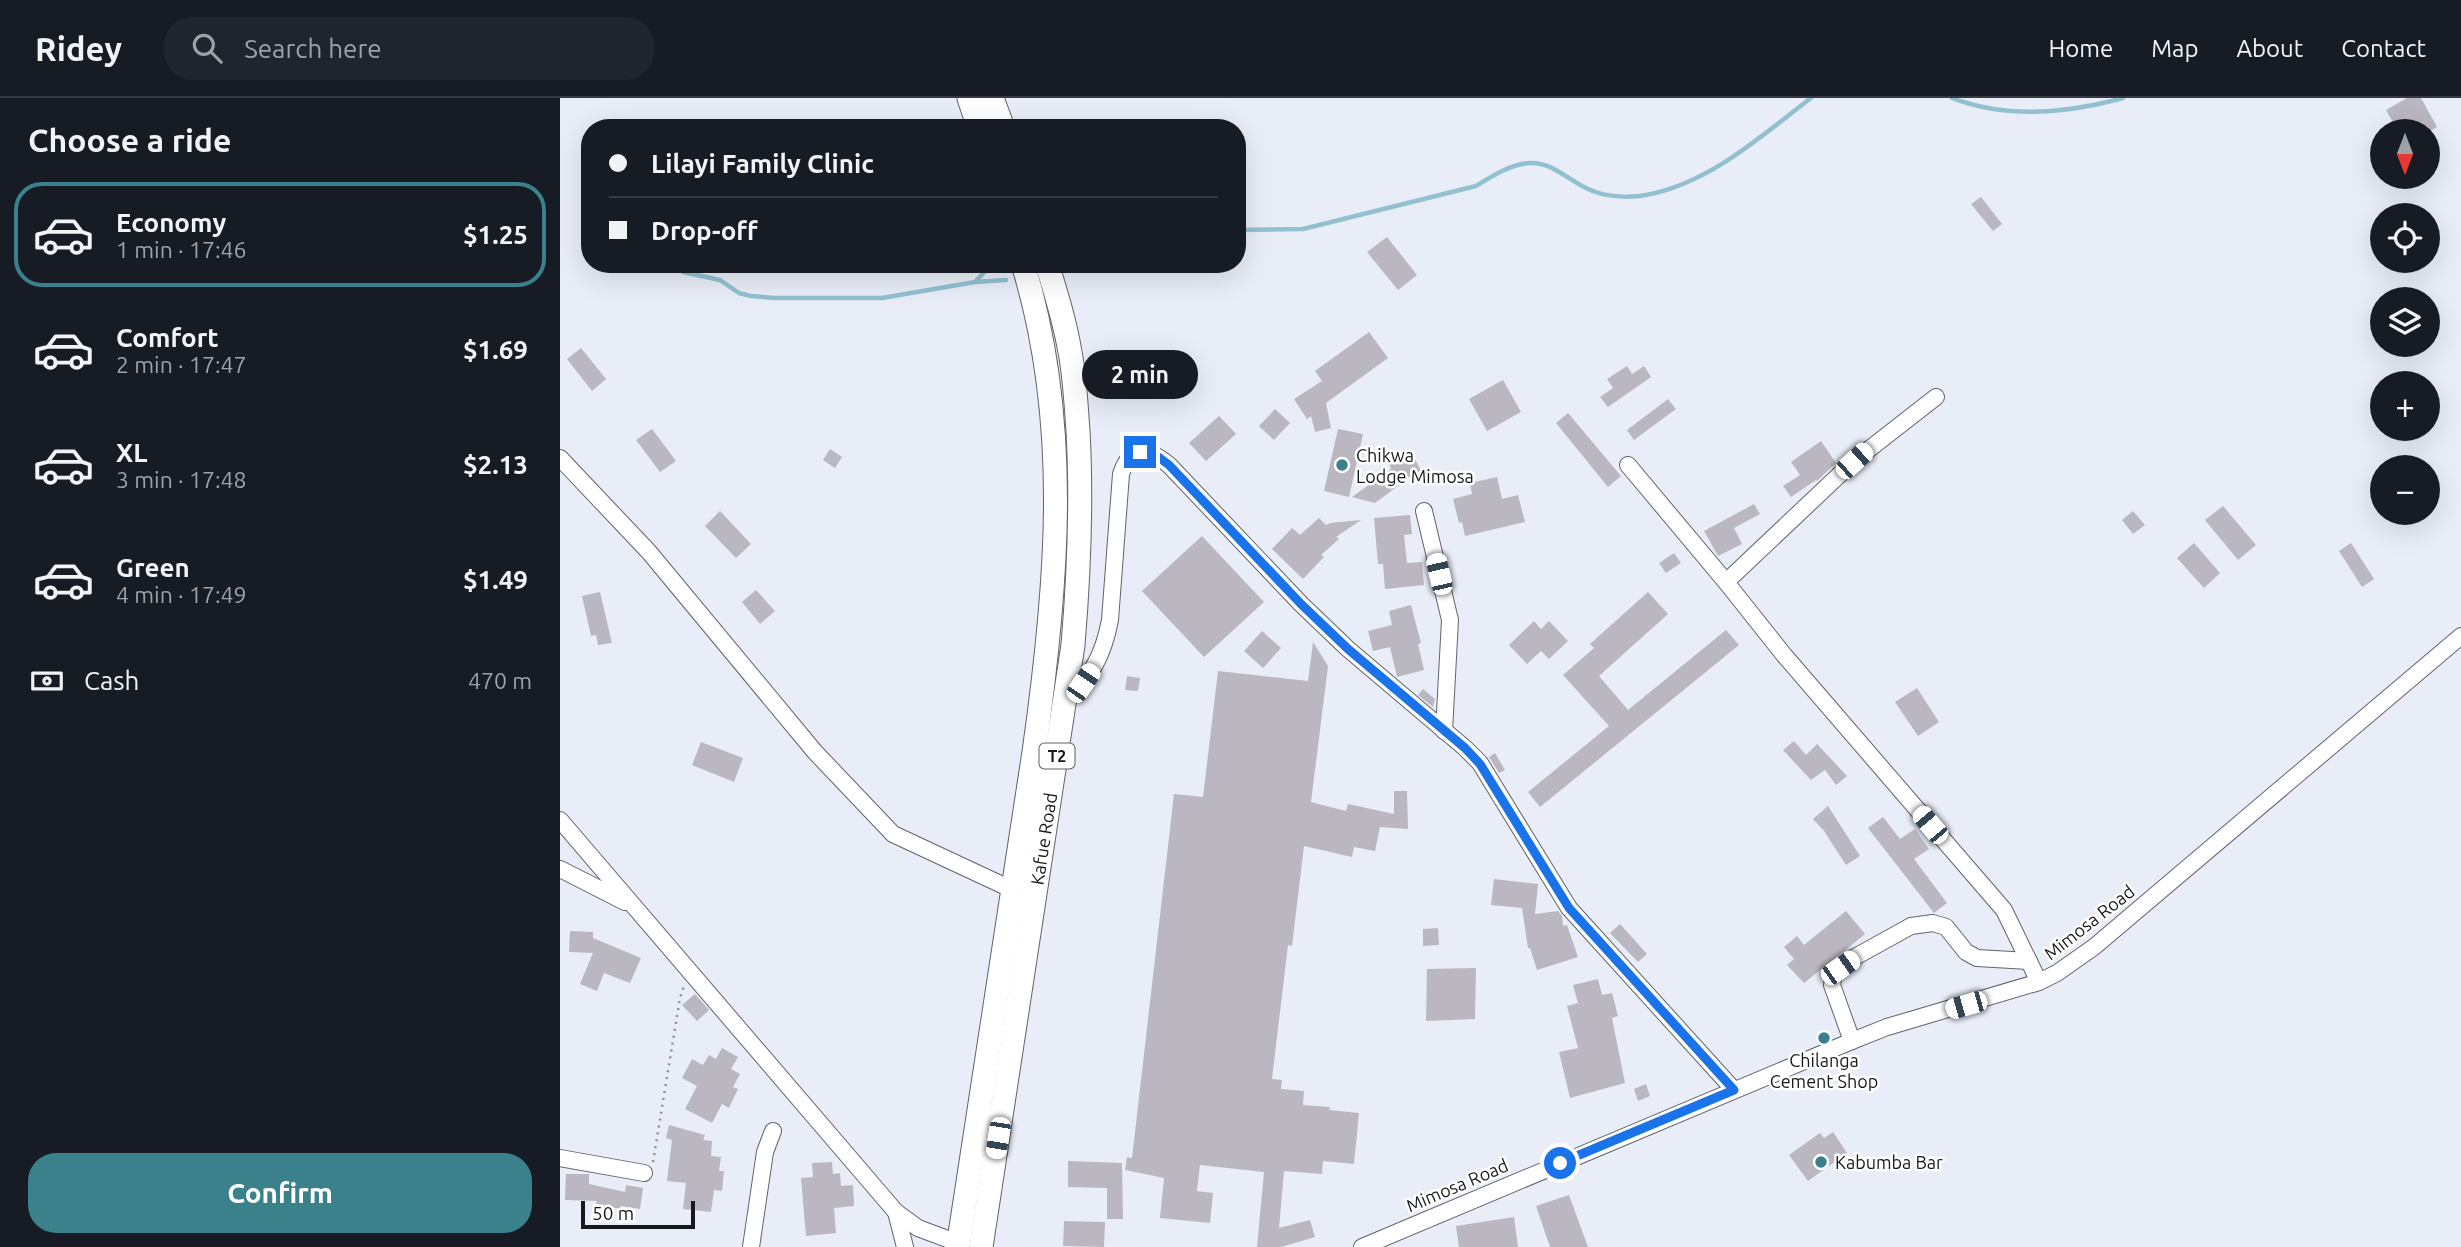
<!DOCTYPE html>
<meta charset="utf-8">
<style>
:root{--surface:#171b24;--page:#20242c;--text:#f1f3f6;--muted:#9ea1a6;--line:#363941;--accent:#3b818b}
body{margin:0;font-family:Ubuntu,sans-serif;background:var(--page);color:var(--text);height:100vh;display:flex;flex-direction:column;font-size:26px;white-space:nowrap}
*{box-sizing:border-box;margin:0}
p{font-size:23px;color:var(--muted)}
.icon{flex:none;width:38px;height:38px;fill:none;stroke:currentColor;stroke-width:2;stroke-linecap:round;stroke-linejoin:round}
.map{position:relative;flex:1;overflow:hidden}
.panel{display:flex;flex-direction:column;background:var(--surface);width:560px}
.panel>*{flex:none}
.guide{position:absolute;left:21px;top:21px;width:665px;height:154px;border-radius:28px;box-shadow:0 7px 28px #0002;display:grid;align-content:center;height:154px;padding:0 28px;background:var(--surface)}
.needle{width:46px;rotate:180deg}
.controls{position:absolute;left:1810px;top:21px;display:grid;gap:14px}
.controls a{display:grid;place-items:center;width:70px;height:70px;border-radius:50%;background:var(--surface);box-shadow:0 7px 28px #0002;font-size:35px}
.scale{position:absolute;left:21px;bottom:18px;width:114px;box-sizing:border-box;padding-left:7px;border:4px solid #18191d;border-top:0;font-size:19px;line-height:24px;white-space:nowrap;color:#18191d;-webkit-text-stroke:5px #fff;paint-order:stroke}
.end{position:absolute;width:32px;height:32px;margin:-16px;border:9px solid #1a73e8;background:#fff;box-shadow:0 0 0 4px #fff}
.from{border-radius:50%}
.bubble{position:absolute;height:49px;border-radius:24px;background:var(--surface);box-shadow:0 7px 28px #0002;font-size:23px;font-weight:700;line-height:49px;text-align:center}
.car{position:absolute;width:21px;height:42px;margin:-21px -10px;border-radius:9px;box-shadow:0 0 5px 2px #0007;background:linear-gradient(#fff 24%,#345 0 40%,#fff 0 76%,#345 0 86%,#fff 0)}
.guide b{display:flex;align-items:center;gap:24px;height:66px;font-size:26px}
.guide b+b{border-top:2px solid var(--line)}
.guide i{width:18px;height:18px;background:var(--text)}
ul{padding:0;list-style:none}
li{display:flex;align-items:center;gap:21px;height:105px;margin:0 14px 10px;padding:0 14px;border:4px solid transparent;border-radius:28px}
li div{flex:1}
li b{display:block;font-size:26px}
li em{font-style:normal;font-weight:700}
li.on{border-color:var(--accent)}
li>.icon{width:63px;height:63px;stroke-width:1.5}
h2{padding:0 28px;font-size:32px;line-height:84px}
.pay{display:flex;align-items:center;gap:18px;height:77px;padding:0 28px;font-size:26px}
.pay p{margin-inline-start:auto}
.button{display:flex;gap:14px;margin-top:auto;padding:14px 28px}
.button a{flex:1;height:80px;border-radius:28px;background:var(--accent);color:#fff;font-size:28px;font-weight:700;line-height:80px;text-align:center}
header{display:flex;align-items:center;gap:42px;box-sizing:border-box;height:98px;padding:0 35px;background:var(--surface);border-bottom:2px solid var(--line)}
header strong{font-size:33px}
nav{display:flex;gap:38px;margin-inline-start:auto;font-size:24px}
.search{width:490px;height:63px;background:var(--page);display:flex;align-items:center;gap:18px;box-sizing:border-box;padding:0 24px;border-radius:28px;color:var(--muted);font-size:26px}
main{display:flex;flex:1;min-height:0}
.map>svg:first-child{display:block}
</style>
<header>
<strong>Ridey</strong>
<div class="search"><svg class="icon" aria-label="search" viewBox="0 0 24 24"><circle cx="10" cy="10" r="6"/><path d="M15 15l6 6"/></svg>Search here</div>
<nav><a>Home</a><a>Map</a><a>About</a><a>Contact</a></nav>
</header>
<main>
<section class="panel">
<h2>Choose a ride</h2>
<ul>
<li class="on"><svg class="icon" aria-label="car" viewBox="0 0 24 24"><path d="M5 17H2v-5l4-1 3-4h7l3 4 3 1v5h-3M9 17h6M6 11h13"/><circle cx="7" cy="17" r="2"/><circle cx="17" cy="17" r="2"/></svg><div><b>Economy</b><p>1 min · 17:46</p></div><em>$1.25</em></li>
<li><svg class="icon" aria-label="car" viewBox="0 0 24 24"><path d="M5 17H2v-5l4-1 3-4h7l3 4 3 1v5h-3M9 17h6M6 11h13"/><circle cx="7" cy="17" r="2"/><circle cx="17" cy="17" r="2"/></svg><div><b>Comfort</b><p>2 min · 17:47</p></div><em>$1.69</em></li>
<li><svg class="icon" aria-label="car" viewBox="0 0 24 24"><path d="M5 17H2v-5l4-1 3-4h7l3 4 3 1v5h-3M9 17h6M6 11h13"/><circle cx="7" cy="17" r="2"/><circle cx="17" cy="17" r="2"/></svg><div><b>XL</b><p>3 min · 17:48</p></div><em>$2.13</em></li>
<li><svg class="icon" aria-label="car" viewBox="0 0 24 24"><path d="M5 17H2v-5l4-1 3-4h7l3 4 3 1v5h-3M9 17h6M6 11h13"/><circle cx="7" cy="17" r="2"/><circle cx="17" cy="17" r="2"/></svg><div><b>Green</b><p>4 min · 17:49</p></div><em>$1.49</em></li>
</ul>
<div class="pay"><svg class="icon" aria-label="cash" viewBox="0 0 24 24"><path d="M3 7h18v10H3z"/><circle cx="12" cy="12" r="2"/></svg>Cash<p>470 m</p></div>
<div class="button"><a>Confirm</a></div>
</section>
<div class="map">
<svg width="1901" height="1149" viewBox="0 0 1901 1149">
<rect width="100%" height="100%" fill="#e9edf7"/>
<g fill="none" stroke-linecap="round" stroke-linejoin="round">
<g stroke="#92c0cf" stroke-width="4.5">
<path d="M1392 0C1446 21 1508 15 1563 0"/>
<path d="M677 132 743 131 916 88C932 78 951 66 970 65 995 64 1011 86 1033 93 1048 99 1070 100 1086 97 1150 85 1201 38 1251 0"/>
<path d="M118 166 123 174 160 182 179 195 191 198 215 200H322L415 184 432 166"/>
<path d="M415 184 446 182"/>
</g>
</g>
<g fill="#bbb7c0">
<path d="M1847 0H1861L1877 29 1870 33H1838L1826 12Z"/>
<path d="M1421 99 1442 126 1433 133 1411 106Z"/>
<path d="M827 139 857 177 838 192 807 154Z"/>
<path d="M809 234 828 260 766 305 771 330 755 334 751 318 747 321 734 301 762 283 755 273Z"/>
<path d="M21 250 46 281 32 293 7 261Z"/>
<path d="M1067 268 1072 276 1084 268 1091 279 1048 309 1040 299 1053 290 1047 281Z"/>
<path d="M943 282 961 314 927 333 909 301Z"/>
<path d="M1108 301 1116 311 1074 342 1067 332Z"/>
<path d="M715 311 730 325 714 342 699 328Z"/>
<path d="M1008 315 1061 378 1048 389 996 325Z"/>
<path d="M659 318 676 336 646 363 629 345Z"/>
<path d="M92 331 116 363 100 374 76 342Z"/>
<path d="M778 331 803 336 789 399 764 393Z"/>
<path d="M1261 343 1276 365 1257 383 1256 382 1231 399 1223 388 1240 377 1231 364Z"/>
<path d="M270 351 282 359 275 370 263 362Z"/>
<path d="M852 355 861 373 836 385 838 388 815 405 792 399 831 371 829 366Z"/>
<path d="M937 379 942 401 958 397 965 424 905 438 902 424 899 425 893 401 912 396 910 385Z"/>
<path d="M1194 406 1200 416 1174 430 1182 446 1158 458 1144 433Z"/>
<path d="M1663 408 1696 447 1678 462 1645 422Z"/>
<path d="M160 413 191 446 176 460 145 428Z"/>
<path d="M1573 413 1585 427 1573 436 1562 422Z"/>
<path d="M850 417 852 436 844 437 847 465 862 464 864 487 825 491 823 466H818L814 420Z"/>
<path d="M759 420 766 427 770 425 801 422 776 439 779 441 761 457 764 459 743 481 712 451 732 430 740 437Z"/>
<path d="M642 438 704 504 644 559 582 493Z"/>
<path d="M1634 445 1660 475 1644 490 1617 460Z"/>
<path d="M1791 445 1814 481 1802 489 1779 453Z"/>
<path d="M1114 455 1121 465 1106 475 1099 465Z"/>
<path d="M196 492 215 513 200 526 182 504Z"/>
<path d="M40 494 52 545 38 547 36 537 31 538 22 498Z"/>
<path d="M1088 494 1108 516 1039 578 1068 612 1166 532 1179 547 980 709 968 694 1049 628 1003 577 1034 550 1030 546Z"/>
<path d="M851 507 861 545 858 546 864 572 837 579 830 549 813 553 808 533 832 527 829 513Z"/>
<path d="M974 523 981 531 989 523 1008 543 989 561 981 553 967 566 949 547Z"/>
<path d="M702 533 721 550 703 570 684 553Z"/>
<path d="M753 544 768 568 751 704 786 713 788 706 834 716V693H847L848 731 820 729 815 753 794 749 792 759 744 748 732 848 728 847 712 981 722 982 721 991 744 993 743 1007 770 1009 769 1012 799 1015 794 1066 763 1063 762 1076 724 1073 719 1130 750 1122 755 1139 721 1149H697L704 1074 640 1067 637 1093 653 1095 650 1125 600 1120 604 1080 565 1072 567 1059 572 1060 614 696 643 699 658 573 748 583Z"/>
<path d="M567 578 580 580 578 593 565 592Z"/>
<path d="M1357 590 1379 624 1358 638 1335 604Z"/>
<path d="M863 591 875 601 873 609 858 597Z"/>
<path d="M1234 643 1246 657 1257 646 1287 678 1276 687 1265 672 1251 682 1223 652Z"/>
<path d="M141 644 183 660 174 684 132 667Z"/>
<path d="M935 655 945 672 939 675 929 659Z"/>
<path d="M1268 708 1300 758 1286 767 1264 733 1253 721Z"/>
<path d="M1323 719 1340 741 1355 731 1369 751 1354 761 1387 805 1374 815 1308 730Z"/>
<path d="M934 781 978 786 975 816 998 813 1002 818 1003 828 1007 827 1018 859 977 872 970 850H968L962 810 931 807Z"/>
<path d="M1286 813 1305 836 1244 885 1227 867 1234 861 1224 849 1237 838 1244 847Z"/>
<path d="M1060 826 1087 856 1078 864 1050 835Z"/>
<path d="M878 830 879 847 863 848V831Z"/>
<path d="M10 833 33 834V840L81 860 70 885 44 875 37 893 20 886 33 855 9 854Z"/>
<path d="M916 870 915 921 866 923 867 871Z"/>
<path d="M1038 881 1042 897 1052 895 1058 918 1052 920 1065 985 1010 1000 999 954 1018 950 1007 908 1018 905 1013 887Z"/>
<path d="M135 896 149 912 137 923 122 907Z"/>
<path d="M162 950 178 959 171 971 180 976 173 989 178 991 169 1010 162 1006 152 1025 125 1011 137 988 122 980 132 961 143 967 149 957 156 961Z"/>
<path d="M1086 986 1090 998 1078 1003 1074 991Z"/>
<path d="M109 1027 145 1037 143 1042 152 1043 151 1058 161 1059 159 1073H164L162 1093 154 1092 151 1114 123 1111 126 1085 107 1083 112 1042 106 1040Z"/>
<path d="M1273 1034 1287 1055 1248 1083 1229 1057 1260 1035 1264 1040Z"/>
<path d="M508 1063 562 1065 563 1121H547V1090L508 1089Z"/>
<path d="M272 1064 273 1076 280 1075 281 1088 293 1087 294 1108 274 1110 276 1135 246 1138 241 1080 253 1079 252 1065Z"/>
<path d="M6 1076H29V1086L65 1094 66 1087 83 1090 80 1111 61 1108 60 1111 36 1106 37 1103 5 1102Z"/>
<path d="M1009 1097 1028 1149H990L976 1108Z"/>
<path d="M954 1119 958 1149H899L896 1128Z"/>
<path d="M504 1123 545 1124 544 1149 503 1148Z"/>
</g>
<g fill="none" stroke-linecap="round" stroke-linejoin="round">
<defs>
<g id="minor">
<path d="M0 360 89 454 255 654 333 736 453 792"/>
<path d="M1068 367 1166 484 1224 557 1444 812 1479 884"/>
<path d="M864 413 890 522 884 633"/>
<path d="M1166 484 1294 363 1376 299"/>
<path d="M505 604C531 578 543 559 550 522L561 376C571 346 588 350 609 367L741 506 788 551 905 650 920 665 1009 810 1174 992"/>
<path d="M0 722 336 1114 358 1130 398 1145"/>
<path d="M0 771 65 804"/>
<path d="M1292 943 1272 887 1274 876 1295 859 1351 828 1373 825 1386 829 1406 854 1417 860 1469 863"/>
<path d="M0 1060 84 1075"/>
<path d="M336 1114 345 1149"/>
<path d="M191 1149 205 1054 213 1033"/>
<path d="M802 1149 1292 943 1327 929 1479 884 1497 875 1534 849 1901 538"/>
</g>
<g id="highway">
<path d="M409 0 419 30"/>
<path d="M432 0 443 30"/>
<path d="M398 1149 474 654C497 491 512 326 463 166"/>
<path id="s1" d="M421 1149 513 547C519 475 522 405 518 333 516 307 515 280 510 254 505 224 496 195 487 166"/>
</g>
</defs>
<use href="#minor" stroke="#60636c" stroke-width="18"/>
<use href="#highway" stroke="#60636c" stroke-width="25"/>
<path stroke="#8c8f96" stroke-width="2.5" stroke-dasharray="2 5" stroke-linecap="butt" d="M93 1064 120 900 124 888"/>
<use href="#minor" stroke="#fff" stroke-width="16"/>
<use href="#highway" stroke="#fff" stroke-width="23"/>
</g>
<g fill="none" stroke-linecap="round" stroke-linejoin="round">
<path stroke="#1a73e8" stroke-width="9" d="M580 354 597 358 609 367 741 506 788 551 905 650 920 666 1009 810 1174 992 1000 1065"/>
</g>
<g fill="#3b818b" stroke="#fff" stroke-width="2.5">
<circle cx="782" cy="367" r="7"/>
<circle cx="1264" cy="940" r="7"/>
<circle cx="1261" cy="1064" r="7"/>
</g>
<g text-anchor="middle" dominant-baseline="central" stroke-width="5" stroke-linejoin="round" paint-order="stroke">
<rect fill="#fff" stroke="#5d5e61" stroke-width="2" x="479.5" y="645.5" width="35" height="25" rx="5"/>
<g font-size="16" font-weight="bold" fill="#18191d">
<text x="497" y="658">T2</text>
</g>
<g font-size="18" fill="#18191d" stroke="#fff" text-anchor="start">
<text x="796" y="357">Chikwa<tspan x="796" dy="21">Lodge Mimosa</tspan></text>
<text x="1264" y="962" text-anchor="middle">Chilanga<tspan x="1264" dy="21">Cement Shop</tspan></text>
<text x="1275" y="1064">Kabumba Bar</text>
</g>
<g font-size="18" fill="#18191d" stroke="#fff">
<text stroke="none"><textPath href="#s1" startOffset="413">Kafue Road</textPath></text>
<text transform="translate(1529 824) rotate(-38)">Mimosa Road</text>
<text transform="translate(897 1087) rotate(-23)">Mimosa Road</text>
</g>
</g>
</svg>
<div class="controls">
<a><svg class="needle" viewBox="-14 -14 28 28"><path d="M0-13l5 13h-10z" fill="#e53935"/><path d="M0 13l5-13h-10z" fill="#9ea1a6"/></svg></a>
<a><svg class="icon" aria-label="locate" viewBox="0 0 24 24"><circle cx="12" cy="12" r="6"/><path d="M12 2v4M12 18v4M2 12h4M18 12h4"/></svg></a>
<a><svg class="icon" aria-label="layers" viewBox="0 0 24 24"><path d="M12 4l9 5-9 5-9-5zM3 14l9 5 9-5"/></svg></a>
<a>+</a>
<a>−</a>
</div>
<div class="scale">50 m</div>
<i class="end from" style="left:1000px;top:1065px"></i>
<i class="end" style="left:580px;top:354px"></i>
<div class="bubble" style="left:522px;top:252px;width:116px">2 min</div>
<i class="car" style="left:1294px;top:363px;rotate:48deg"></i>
<i class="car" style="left:879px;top:476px;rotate:347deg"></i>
<i class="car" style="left:523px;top:585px;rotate:34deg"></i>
<i class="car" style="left:1370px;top:727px;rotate:320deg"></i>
<i class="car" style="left:1280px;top:870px;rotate:55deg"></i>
<i class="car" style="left:1406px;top:907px;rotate:254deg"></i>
<i class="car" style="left:438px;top:1040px;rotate:189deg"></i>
<div class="guide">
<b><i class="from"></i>Lilayi Family Clinic</b>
<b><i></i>Drop-off</b>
</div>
</div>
</main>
